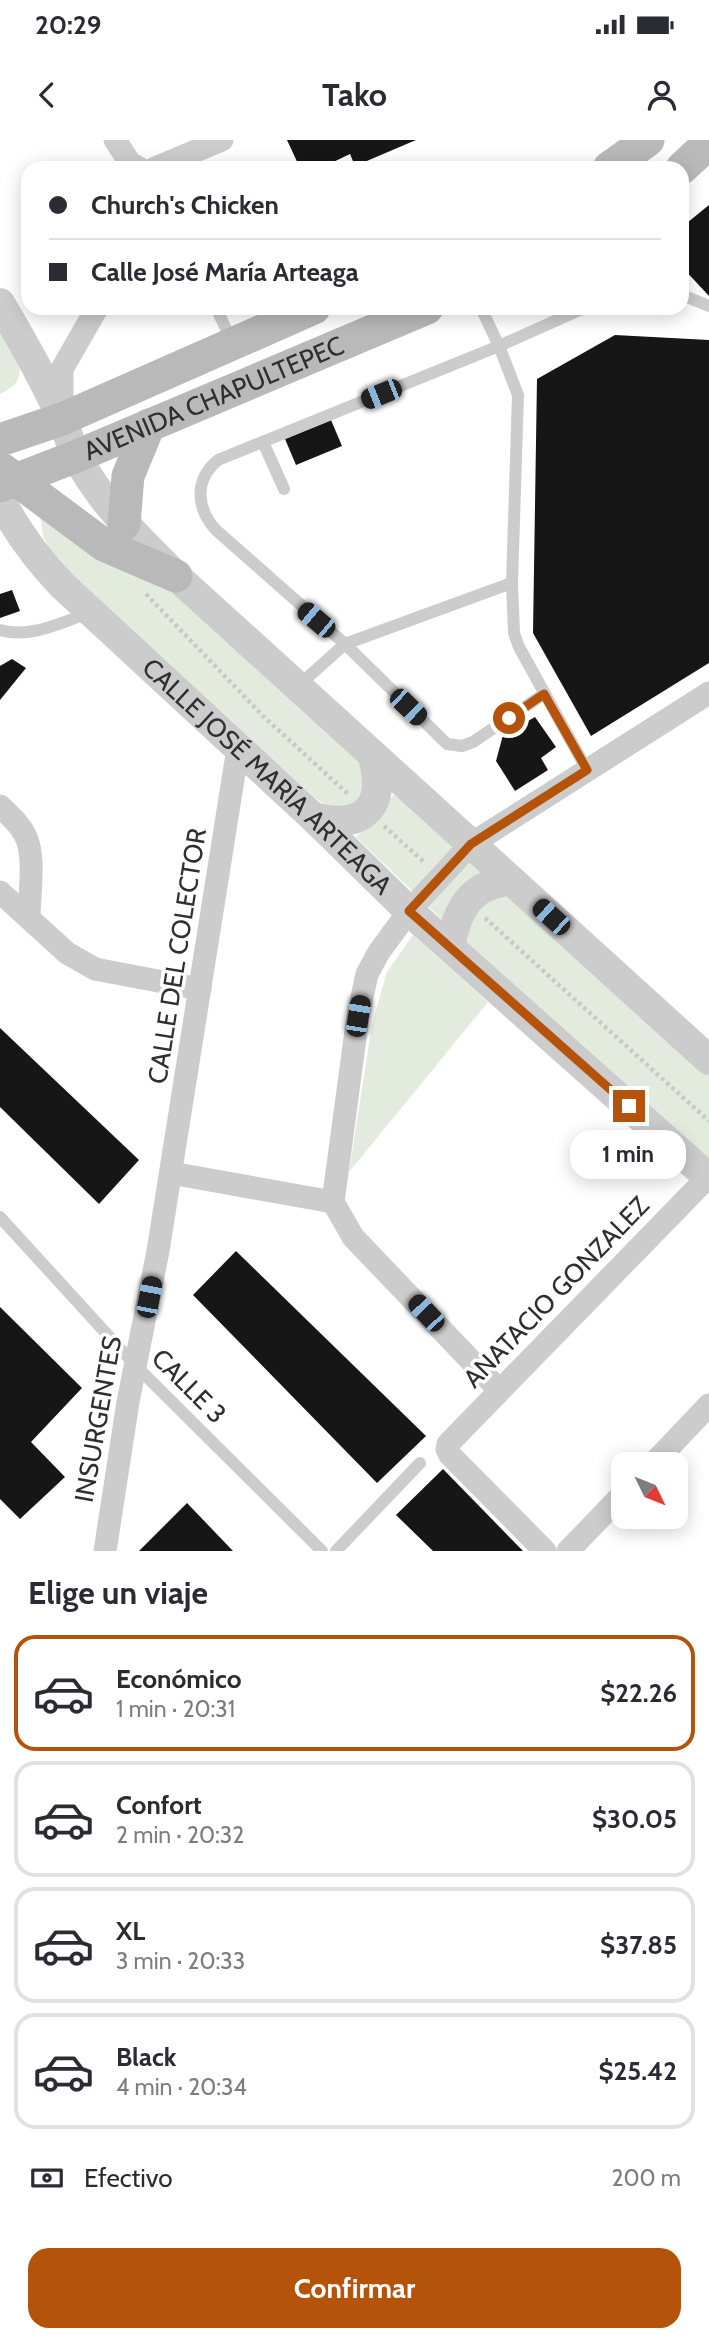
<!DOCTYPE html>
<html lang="es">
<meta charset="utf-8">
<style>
:root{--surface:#fff;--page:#f7f7f7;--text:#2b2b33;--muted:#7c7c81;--line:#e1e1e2;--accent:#b45309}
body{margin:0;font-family:Cabin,sans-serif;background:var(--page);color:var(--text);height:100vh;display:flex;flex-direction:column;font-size:26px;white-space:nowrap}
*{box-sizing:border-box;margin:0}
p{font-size:23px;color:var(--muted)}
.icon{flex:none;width:38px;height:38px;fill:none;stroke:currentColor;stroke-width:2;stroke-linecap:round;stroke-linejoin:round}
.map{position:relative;height:1411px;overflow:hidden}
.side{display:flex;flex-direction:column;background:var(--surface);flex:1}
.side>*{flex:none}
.top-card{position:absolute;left:21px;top:21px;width:668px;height:154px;border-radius:21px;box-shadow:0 4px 18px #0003;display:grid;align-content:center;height:154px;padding:0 28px;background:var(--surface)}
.needle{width:46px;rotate:133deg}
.tools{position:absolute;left:611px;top:1312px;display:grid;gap:14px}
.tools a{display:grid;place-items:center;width:77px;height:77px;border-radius:14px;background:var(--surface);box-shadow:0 4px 18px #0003;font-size:35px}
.end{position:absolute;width:32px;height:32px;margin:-16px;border:9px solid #b45309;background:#fff;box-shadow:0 0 0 4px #fff}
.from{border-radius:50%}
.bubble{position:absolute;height:49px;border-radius:21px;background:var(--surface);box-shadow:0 4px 18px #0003;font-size:23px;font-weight:700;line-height:49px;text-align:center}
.car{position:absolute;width:21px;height:42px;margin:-21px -10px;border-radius:9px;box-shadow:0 0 5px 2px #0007;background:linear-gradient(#222 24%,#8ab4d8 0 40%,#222 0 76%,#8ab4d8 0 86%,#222 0)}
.top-card b{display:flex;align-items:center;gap:24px;height:66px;font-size:26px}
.top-card b+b{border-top:2px solid var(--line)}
.top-card i{width:18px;height:18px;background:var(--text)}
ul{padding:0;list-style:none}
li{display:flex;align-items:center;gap:21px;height:116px;margin:0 14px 10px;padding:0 14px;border:4px solid var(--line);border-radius:21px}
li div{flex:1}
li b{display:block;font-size:26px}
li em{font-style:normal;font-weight:700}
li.current{border-color:var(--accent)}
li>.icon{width:63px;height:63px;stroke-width:1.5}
h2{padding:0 28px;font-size:32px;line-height:84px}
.pay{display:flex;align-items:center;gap:18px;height:77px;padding:0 28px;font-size:26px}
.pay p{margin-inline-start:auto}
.action{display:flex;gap:14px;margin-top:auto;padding:14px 28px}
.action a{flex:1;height:80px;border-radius:21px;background:var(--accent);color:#fff;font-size:28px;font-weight:700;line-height:80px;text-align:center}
.status{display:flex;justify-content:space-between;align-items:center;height:49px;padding:0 35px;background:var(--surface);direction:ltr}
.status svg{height:19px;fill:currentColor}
header{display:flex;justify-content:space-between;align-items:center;height:91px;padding:0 28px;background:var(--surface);font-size:32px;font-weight:700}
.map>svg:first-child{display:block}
</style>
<div class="status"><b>20:29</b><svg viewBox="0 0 49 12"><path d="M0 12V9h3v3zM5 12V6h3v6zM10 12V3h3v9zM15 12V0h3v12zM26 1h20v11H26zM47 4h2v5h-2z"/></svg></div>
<header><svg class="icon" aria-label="back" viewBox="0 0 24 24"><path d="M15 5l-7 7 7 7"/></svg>Tako<svg class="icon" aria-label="person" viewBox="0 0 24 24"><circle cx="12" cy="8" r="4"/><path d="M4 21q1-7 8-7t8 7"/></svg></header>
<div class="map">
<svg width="709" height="1411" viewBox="0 0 709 1411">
<rect width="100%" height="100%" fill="#fff"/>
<g fill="#e3eade">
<path d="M0 188C13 213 37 238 0 254Z"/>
<path d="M40 375 160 444 184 461 355 611 367 646 355 665 329 668 314 657 206 559 110 477 49 408 43 396Z"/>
<path d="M398 650 709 930V1023L482 818 356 697Z"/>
<path d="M413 795 488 862 349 1032 372 884 387 832Z"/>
</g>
<g fill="#161616">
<path d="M287 0H416L355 26 350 14 327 25 328 28H300Z"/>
<path d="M709 65V156L682 127V87Z"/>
<path d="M615 195 709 200V523L591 596 533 493 537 239Z"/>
<path d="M331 280 342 306 296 325 285 299Z"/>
<path d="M12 450 20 471 0 478V454Z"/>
<path d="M12 519 26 528 0 560V526Z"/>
<path d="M535 577 556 607 541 618 548 630 515 651 496 621 503 595Z"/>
<path d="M0 888 139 1020 99 1064 0 967Z"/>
<path d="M236 1111 426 1296 377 1343 193 1155Z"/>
<path d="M0 1167 82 1248 31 1302 65 1337 20 1379 0 1359Z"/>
<path d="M443 1329 523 1411H433L396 1375Z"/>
<path d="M187 1363 233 1411H139Z"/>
</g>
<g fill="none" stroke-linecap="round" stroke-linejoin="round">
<g stroke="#c9c9c9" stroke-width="4.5" stroke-dasharray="3.5 3.5" stroke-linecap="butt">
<path d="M146 454 264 577 349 655"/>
<path d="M384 686 424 722"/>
<path d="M485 778 709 981"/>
</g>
<g stroke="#ccc" stroke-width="12">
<path d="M682 155 709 166"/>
<path d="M216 168 233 203"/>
<path d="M481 168 499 206 518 255 512 443 514 493 519 507 587 630"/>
<path d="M263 302 284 349"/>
<path d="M0 490C30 499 63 482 91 472"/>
<path d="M298 546 345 504 512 443"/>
<path d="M544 554 473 602 462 606 447 604 345 504 216 390C196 368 194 340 218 320L499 206 584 168"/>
<path d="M0 1077 136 1226 322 1411"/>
<path d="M336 1411 420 1323"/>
</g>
<g stroke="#ccc" stroke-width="23">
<path d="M115 0 130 23 139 28"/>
<path d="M155 28 222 0"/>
<path d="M62 271V229L97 168"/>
<path d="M0 666C9 675 20 684 25 695 36 715 29 756 29 778"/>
<path d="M0 752 67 813 95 829 200 849"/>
<path d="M171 1033 333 1062"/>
<path d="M499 1250 353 1097 333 1062 358 876 367 834 379 812 409 771 471 704 709 553"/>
<path d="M652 1325 709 1265"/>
<path d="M105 1411 128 1262 158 1111 238 608"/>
<path d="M545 1411 450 1315 447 1309 448 1304 708 1037"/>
<path d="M568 1411 623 1354"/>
</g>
<g stroke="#ccc" stroke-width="30">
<path d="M0 163C22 200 43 237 61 277 67 290 70 304 77 317 101 363 140 400 176 436L709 920"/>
<path id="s1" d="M0 359C17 392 37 419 63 446L313 677 409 771 709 1038"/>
<path d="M313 677C365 691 388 665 372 614"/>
<path d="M450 807C457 770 470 743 512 741"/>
</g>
<g stroke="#b9b9b9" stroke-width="33">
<path d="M609 28 648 0"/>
<path d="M682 28 709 3"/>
<path d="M0 300 62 279 314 168"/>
<path d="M3 330 104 405 176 436"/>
<path id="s2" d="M0 346 77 316 427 168"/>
<path d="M124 384 128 336 149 285"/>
</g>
</g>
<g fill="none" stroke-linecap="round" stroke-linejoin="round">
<path stroke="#b45309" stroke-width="9" d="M509 578 544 554 587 630 471 704 409 771 629 966"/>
</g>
<g text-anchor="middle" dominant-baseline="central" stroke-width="7" stroke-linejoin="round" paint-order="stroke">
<g font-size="26" fill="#2f2f2f" stroke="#fff">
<text stroke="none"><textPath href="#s2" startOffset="231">AVENIDA CHAPULTEPEC</textPath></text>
<text stroke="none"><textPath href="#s1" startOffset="387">CALLE JOSÉ MARÍA ARTEAGA</textPath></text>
<text transform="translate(177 816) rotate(-81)">CALLE DEL COLECTOR</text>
<text transform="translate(556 1152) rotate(-46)">ANATACIO GONZALEZ</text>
<text transform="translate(189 1246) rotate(45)">CALLE 3</text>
<text transform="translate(98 1279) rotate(-80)">INSURGENTES</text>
</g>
</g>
</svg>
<div class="tools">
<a><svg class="needle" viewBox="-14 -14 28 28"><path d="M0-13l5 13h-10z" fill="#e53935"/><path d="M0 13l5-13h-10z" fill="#7c7c81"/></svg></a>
</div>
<i class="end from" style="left:509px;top:578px"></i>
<i class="end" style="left:629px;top:966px"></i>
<div class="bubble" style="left:570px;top:990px;width:116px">1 min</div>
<i class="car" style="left:381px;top:254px;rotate:248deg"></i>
<i class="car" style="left:316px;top:480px;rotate:310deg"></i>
<i class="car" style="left:408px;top:567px;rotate:134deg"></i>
<i class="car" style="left:551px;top:777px;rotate:312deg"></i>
<i class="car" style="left:358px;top:876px;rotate:9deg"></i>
<i class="car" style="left:149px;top:1157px;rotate:11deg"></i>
<i class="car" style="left:426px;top:1173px;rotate:317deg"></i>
<div class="top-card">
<b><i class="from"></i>Church's Chicken</b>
<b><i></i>Calle José María Arteaga</b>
</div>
</div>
<section class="side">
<h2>Elige un viaje</h2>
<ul>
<li class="current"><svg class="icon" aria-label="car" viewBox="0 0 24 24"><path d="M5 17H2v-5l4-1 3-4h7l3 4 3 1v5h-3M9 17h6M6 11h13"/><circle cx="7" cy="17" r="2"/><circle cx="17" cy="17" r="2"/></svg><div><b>Económico</b><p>1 min · 20:31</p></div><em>$22.26</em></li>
<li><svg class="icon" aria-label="car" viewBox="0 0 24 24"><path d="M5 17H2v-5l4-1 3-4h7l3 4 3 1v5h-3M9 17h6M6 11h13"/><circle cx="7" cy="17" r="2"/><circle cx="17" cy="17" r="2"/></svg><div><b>Confort</b><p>2 min · 20:32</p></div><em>$30.05</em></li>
<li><svg class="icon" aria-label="car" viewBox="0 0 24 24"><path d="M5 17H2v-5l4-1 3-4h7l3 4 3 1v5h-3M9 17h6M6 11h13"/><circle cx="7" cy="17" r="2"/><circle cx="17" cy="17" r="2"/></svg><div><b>XL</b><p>3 min · 20:33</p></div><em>$37.85</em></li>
<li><svg class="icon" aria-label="car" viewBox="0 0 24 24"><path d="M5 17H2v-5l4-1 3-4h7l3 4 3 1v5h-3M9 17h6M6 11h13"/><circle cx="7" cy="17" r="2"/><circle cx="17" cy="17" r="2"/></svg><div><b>Black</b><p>4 min · 20:34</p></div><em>$25.42</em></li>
</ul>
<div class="pay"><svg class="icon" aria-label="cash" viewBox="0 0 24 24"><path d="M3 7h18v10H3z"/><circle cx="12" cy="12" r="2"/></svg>Efectivo<p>200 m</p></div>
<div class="action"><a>Confirmar</a></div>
</section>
